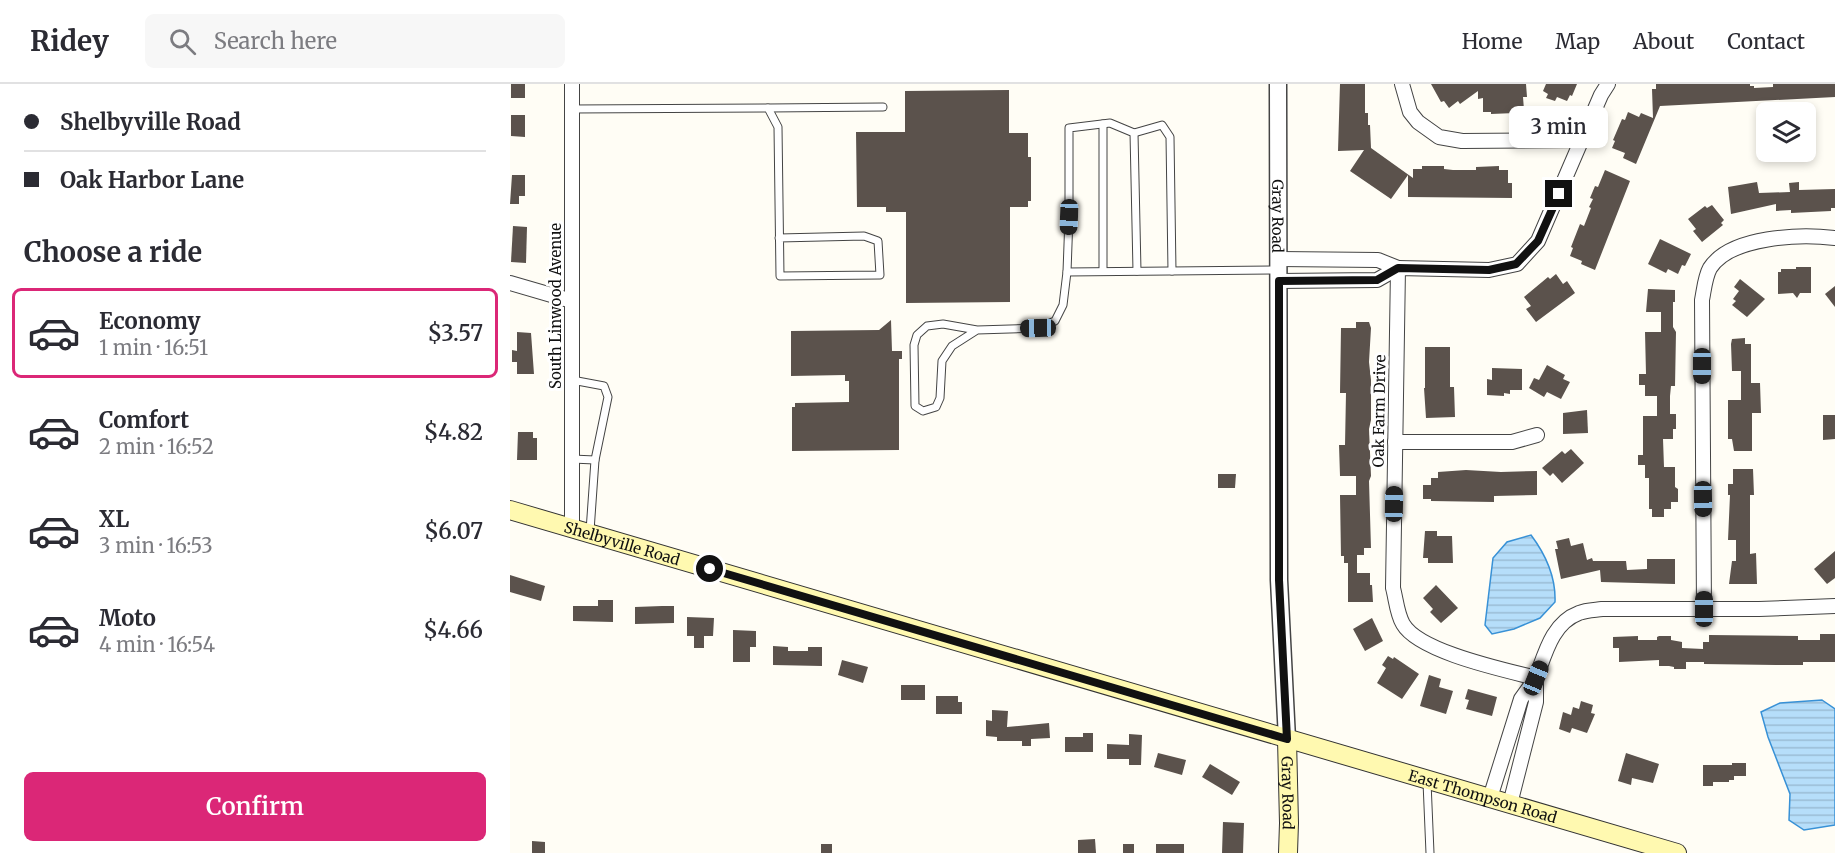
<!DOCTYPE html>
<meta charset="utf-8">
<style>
:root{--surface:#fff;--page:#f7f7f7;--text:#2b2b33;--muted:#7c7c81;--line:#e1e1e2;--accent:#db2777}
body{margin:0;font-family:Merriweather,serif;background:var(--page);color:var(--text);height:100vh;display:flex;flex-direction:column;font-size:22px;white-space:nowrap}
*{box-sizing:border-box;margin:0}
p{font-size:20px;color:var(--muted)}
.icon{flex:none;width:33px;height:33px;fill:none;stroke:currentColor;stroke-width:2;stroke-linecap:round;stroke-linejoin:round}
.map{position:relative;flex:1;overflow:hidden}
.drawer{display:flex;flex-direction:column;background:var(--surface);width:510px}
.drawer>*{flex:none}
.banner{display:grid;align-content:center;height:132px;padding:0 24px;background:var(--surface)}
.controls{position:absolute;left:1246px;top:18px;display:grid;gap:12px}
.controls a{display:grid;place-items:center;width:60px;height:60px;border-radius:9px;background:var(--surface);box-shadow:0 3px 9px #0003;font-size:30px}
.end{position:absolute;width:27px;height:27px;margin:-14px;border:8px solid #111;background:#fff;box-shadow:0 0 0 3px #fff}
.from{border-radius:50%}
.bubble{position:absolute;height:42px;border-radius:9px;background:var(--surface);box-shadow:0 3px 9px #0003;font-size:20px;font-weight:600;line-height:42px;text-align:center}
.car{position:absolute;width:18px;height:36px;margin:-18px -9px;border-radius:8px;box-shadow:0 0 4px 2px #0007;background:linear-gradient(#222 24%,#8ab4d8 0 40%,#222 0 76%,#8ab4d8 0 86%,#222 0)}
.banner b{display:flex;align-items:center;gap:21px;height:57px;font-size:22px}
.banner b+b{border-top:2px solid var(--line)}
.banner i{width:15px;height:15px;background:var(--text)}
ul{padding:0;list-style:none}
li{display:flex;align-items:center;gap:18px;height:90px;margin:0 12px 9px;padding:0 12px;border:3px solid transparent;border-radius:9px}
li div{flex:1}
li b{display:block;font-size:22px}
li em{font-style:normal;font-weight:600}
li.current{border-color:var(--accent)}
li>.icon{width:54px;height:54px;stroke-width:1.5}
h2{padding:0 24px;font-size:27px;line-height:72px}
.cta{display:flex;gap:12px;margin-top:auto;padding:12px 24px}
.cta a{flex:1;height:69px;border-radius:9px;background:var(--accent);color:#fff;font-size:24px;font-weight:600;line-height:69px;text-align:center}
header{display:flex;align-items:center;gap:36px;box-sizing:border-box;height:84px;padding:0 30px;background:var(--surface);border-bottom:2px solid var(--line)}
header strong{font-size:28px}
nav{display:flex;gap:33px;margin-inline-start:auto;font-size:21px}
.search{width:420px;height:54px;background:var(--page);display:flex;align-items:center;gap:15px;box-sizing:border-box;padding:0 21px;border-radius:9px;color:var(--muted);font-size:22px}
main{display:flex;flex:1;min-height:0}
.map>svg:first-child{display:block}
</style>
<header>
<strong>Ridey</strong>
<div class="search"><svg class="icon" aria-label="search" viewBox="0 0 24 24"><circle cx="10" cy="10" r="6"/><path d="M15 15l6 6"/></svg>Search here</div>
<nav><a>Home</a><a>Map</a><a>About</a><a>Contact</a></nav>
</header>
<main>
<section class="drawer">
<div class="banner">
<b><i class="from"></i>Shelbyville Road</b>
<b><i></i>Oak Harbor Lane</b>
</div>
<h2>Choose a ride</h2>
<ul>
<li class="current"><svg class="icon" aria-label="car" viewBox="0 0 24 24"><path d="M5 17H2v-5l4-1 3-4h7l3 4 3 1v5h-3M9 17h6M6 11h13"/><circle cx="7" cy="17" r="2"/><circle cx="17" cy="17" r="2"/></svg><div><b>Economy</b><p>1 min · 16:51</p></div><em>$3.57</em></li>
<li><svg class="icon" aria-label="car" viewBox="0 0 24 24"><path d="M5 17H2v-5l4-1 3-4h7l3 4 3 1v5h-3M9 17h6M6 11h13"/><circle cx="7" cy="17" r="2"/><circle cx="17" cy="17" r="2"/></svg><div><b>Comfort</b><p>2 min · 16:52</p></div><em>$4.82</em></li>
<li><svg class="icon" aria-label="car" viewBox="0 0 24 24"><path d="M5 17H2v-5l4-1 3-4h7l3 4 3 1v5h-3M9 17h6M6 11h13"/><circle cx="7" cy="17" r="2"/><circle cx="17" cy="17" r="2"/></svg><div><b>XL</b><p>3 min · 16:53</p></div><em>$6.07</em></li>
<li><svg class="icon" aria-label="car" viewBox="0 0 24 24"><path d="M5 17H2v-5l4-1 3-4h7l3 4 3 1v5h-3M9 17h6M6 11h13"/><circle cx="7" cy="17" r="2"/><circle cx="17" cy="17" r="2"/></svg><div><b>Moto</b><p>4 min · 16:54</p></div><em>$4.66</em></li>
</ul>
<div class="cta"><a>Confirm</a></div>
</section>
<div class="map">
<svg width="1325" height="769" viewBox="0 0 1325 769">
<defs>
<pattern id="water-rules" width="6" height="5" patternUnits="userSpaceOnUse" patternTransform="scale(1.5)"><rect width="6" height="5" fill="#b6defa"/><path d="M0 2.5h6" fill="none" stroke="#9bbdd5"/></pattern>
</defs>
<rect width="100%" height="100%" fill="#fffdf5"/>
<g fill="url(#water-rules)" stroke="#3891d6" stroke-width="1.5">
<path d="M1021 451C1036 471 1046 493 1045 518L1030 534 1004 545 982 550 975 541 983 474 997 458Z"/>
<path d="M1312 616 1325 625V741L1294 746 1279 736 1280 710 1258 653 1251 628 1270 619Z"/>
</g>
<g fill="#5b524c">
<rect x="1" y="0" width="14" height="14"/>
<path d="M830 0H855V29H858V41H860L861 64 903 94V85H912V82H934V85L943 86H966V83L989 82V86H998V99H1002V114L898 113V91L881 115 840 87 854 66 828 67Z"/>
<path d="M921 0H1016L1017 13H1013L1014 26 1005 27V29L981 30V28H973V14L968 15V7L950 20 948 17 939 24 934 17 931 18Z"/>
<path d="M1036 0H1067L1062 12 1060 11 1057 17 1047 13 1045 17 1036 14 1038 10 1033 7Z"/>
<path d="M1146 0H1240V2H1244V4L1263 3V0H1325V13L1150 22 1126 80 1113 74 1115 69 1102 64 1105 57 1103 56 1112 35 1115 36 1118 28 1129 33 1131 29 1143 34 1142 5H1146Z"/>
<path d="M499 6V49H518V73H521V117H518V123H500V218L396 219V128H376V123H347L346 48H395V7Z"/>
<path d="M1 31H15V53L1 52Z"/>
<path d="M1095 86 1120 97 1085 186 1071 180 1072 177 1060 172 1063 164 1061 163 1070 140 1074 142 1081 124 1079 123 1083 115 1080 114 1085 102 1088 103Z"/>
<path d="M2 91H15V112H9V120H0Z"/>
<path d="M1247 98 1249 109 1280 108 1279 99 1289 98V106L1325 105V124H1321V127L1281 129V126L1266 127V120L1221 130 1218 103Z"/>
<path d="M1202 121 1214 136 1211 139 1213 141 1192 158 1183 147 1186 145 1178 135 1195 122 1197 124Z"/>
<path d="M3 142 17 143 16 179 1 178Z"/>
<path d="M1150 155 1181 170 1175 182 1172 181 1168 190 1158 185 1156 189 1138 180Z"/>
<path d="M1286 183H1301V209H1290L1287 214 1283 209 1268 210V188H1271V185H1286Z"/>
<path d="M1046 190 1053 200 1057 197 1065 209 1026 238 1016 225 1021 222 1014 213 1038 193 1040 195Z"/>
<path d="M1230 195 1255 215 1237 233 1222 221 1226 217 1223 215 1229 207 1224 203Z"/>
<path d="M1325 202V223L1315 210Z"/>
<path d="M1138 205 1165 206V218H1163V243L1166 248 1165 302H1161L1160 312V330H1166V345H1163V355H1153L1154 383H1165V403L1168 405V418H1161V425H1154V433H1142V425H1139V394H1135V381H1128V371H1133V332H1147V312H1135V301H1129V290H1136L1135 248H1151V228H1136Z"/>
<path d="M381 236 382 267H392V275H389V366L282 367V323H285V319L339 318V297H335V291L281 292V247L369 246Z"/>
<path d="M846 238H859L861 244 859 278 861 296V336L859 345 861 392 859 397 861 464H854V471H847V489H860V501H862L863 518H838V479H834V472H831L830 411H846V392H830L829 361H835L836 309H830L831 244H846Z"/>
<path d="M7 248 21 249 24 290H7V278H2V266L7 267Z"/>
<path d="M1235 254V260H1241V299H1250L1251 329H1242V367H1224L1222 355H1218V316H1231V287H1222L1221 260 1222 255Z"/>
<path d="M915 263H940V303H944L945 333 916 334 914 304H915Z"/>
<path d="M1037 281 1055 291 1053 295 1060 298 1051 315 1037 308 1034 313 1019 304 1024 294 1029 296Z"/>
<path d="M982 284 1012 285V306H1000V310L994 309V312L977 311V295L982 296Z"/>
<path d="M1077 326 1078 349 1053 350V329Z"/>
<path d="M1313 331H1325V355L1313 356Z"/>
<path d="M8 348H23V354H27V376H7Z"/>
<path d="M1061 365 1074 379 1052 399 1043 389 1040 392 1032 384 1052 367 1055 370Z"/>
<path d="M1223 385H1243L1244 411H1240V470L1246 469 1247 500H1219L1222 477H1226V456H1218L1220 411H1218V400H1223Z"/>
<path d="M956 386 991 388 1027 387V411L984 412V418L921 417V415H913V401H921V394H928V388Z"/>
<path d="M708 390H726L725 404H708Z"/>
<path d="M915 447H927V452H942L943 479H918V474H913Z"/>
<path d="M1059 454 1061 462 1073 459 1077 476 1082 474 1083 477H1116L1117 486 1137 485V475H1165V500L1091 498 1090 486 1051 495 1045 465H1048L1046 457Z"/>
<path d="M1325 467V494L1317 500 1304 485Z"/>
<path d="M0 491 35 502 31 517 0 508Z"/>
<path d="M926 501 948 524 931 539 920 528 923 525 913 514Z"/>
<path d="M88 516H103V538L63 537V522H88Z"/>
<path d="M152 522H164V539L125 540V523Z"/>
<path d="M177 533 204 534 203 552H194V564H184V552H177Z"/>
<path d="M862 534 873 557 855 567 843 545Z"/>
<path d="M223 546 246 547V563H240V578H223Z"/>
<path d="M1310 550H1325V578H1293V581H1266L1194 580V578H1176V585H1164V583L1159 582H1149V576L1109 578V564H1103V553L1128 552V556H1147V553L1149 552H1161V556L1172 558V564L1193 565V558H1199V551L1288 552V556H1310Z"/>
<path d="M263 562 278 563V567H298V563H312V582L263 581Z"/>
<path d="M878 572 883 575 884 573 909 590 892 615 867 599 876 584 872 581Z"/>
<path d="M332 576 358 583 353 599 328 591Z"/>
<path d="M919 591 931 595 929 603 943 607 936 630 910 622Z"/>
<rect x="391" y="601" width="24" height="15"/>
<path d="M958 605 987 613 982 632 956 625 959 616 955 615Z"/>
<path d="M426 612H448V618H452V630H426Z"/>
<path d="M1071 617 1083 621 1081 629 1085 630 1077 649 1062 644 1060 649 1049 645 1053 628 1061 631 1063 623 1069 625Z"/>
<path d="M482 626 498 627 497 643 539 639 540 654 521 655V662H512V657H487V653L476 652V636L482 637Z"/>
<path d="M573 649H583V668H555V653H573Z"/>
<path d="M619 650 632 651 631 681H619V675H597V660L619 661Z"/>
<path d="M648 669 676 676 672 691 644 683Z"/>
<path d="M1116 669 1149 680 1143 699 1122 694 1121 701 1108 697Z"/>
<path d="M1222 679H1236V692H1224V696H1219V698H1203V702H1193V681H1222Z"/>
<path d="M700 680 730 698 722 711 692 693Z"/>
<path d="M713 738 734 739 733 769H712Z"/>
<path d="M585 755 586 769H568V756Z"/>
<path d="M22 757 35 758V769H22Z"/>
<rect x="311" y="760" width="11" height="9"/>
<rect x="613" y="760" width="11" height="9"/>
<rect x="646" y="760" width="28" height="9"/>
</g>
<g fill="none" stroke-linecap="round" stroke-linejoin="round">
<defs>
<g id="service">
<path d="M258 24 373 23"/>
<path d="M62 25 258 24 268 43 270 192 370 191 368 157 354 152 269 154"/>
<path d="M593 40V187"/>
<path d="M624 49 652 41 660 53 662 187"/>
<path d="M557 188 769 186"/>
<path d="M467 246 433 240 417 242 407 251 404 261 405 322 413 327 426 323 430 314 432 277 442 262 467 246 528 244 545 237 553 221 557 188 559 133V44L600 39 624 49 627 187"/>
<path d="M62 296 94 302 98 313 85 376 80 447"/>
<path d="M62 375 85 376"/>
<path d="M917 698 920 769"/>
</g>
<g id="minor">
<path d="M892 0 900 28 908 38 929 53 952 57 1072 56"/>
<path d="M1098 0 1091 11 1028 157 1007 180 979 186 888 184 883 504C886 515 887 530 893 540 909 568 995 586 1026 594 1035 570 1042 539 1069 529 1076 526 1085 526 1092 525H1249L1325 522"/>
<path d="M769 175 868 176 888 184 867 196 769 197"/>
<path d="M0 199 62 217"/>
<path d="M885 358H1002L1027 351"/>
<path d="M62 444V0"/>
<path d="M1194 525 1192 216C1194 206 1195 193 1200 184 1221 152 1290 150 1325 154"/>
<path d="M980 714 1011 615 1026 594V618L1000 720"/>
</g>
<g id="tertiary">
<path id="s1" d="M768 0 769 496 777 655"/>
</g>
<g id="secondary">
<path id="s2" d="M0 426 1167 769"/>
<path id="s3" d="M777 655 779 739 778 769"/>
</g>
</defs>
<use href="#service" stroke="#444" stroke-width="9"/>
<use href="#minor" stroke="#444" stroke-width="16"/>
<use href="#tertiary" stroke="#444" stroke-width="19"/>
<use href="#secondary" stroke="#333" stroke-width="20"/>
<use href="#service" stroke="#fff" stroke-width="7"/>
<use href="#minor" stroke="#fff" stroke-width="14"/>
<use href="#tertiary" stroke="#fff" stroke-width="16"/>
<use href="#secondary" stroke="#fff9b0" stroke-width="18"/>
</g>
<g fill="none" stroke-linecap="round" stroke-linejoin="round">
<path stroke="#111" stroke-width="8" d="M200 485 777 655 769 496V197L867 196 888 184 979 186 1006 180 1028 157 1049 110"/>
</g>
<g text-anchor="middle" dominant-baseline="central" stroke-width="6" stroke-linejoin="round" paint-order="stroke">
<g font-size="15" fill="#111" stroke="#fff">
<text stroke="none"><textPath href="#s1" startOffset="132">Gray Road</textPath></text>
<text transform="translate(45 222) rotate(-90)">South Linwood Avenue</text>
<text transform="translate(869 327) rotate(-89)">Oak Farm Drive</text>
<text stroke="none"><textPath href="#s2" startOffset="117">Shelbyville Road</textPath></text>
<text stroke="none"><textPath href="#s3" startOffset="54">Gray Road</textPath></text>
<text stroke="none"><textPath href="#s2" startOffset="1014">East Thompson Road</textPath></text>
</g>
</g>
</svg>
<div class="controls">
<a><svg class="icon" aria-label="layers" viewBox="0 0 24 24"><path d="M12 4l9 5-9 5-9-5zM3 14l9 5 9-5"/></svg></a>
</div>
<i class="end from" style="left:200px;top:485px"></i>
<i class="end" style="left:1049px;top:110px"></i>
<div class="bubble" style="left:999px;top:22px;width:99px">3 min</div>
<i class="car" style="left:559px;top:133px;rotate:182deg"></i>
<i class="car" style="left:528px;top:244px;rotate:269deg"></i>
<i class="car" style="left:1192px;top:282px;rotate:180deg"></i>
<i class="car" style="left:1193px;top:415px;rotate:179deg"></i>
<i class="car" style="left:884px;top:420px;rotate:1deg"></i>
<i class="car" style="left:1194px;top:525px;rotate:0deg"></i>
<i class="car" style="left:1026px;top:594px;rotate:22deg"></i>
</div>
</main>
